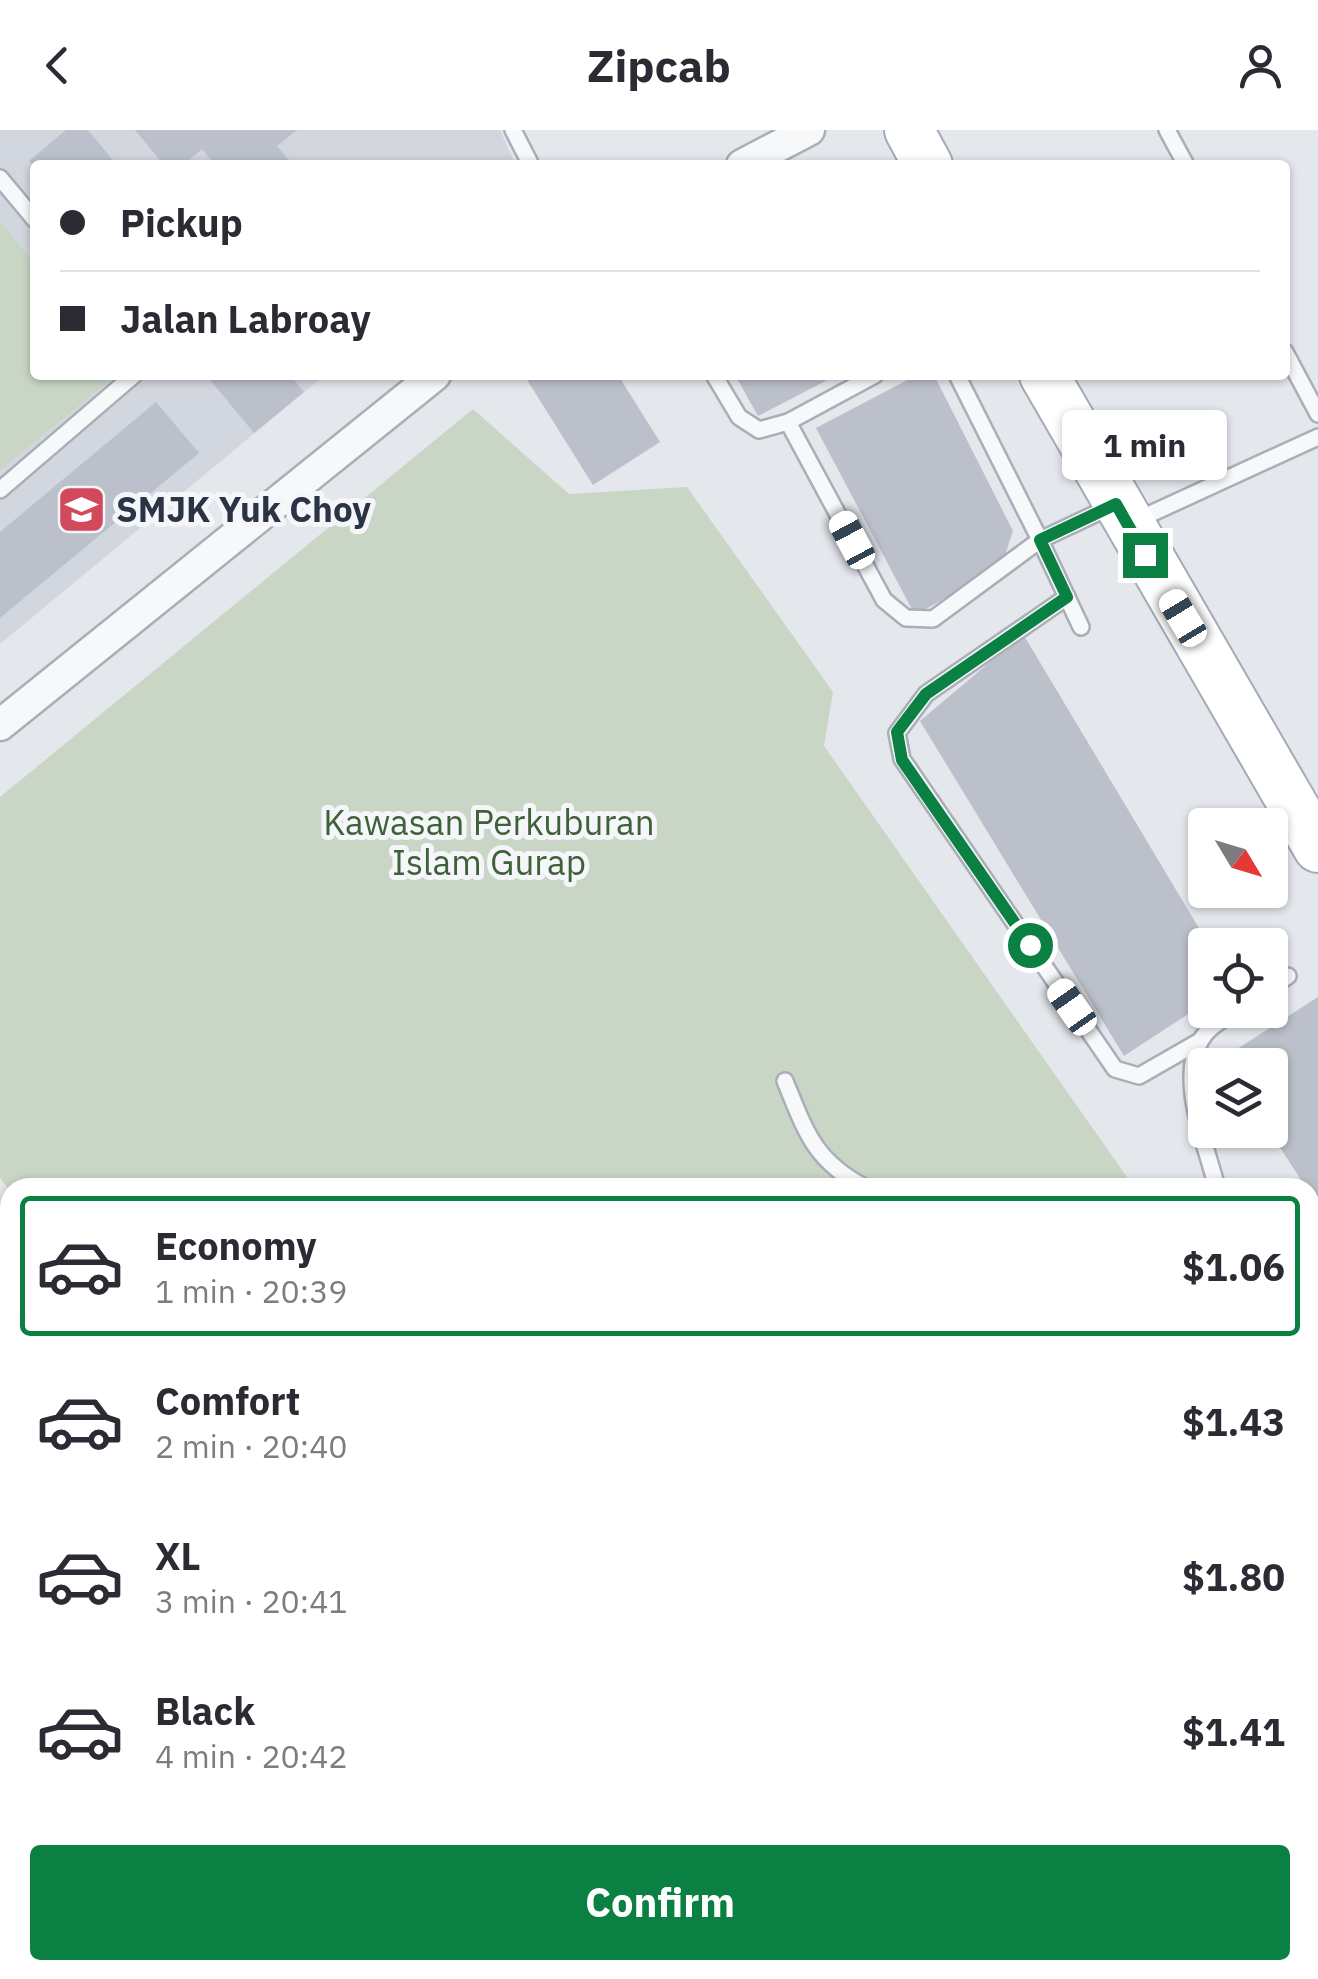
<!DOCTYPE html>
<meta charset="utf-8">
<style>
:root{--surface:#fff;--page:#f2f2f3;--text:#2b2b33;--muted:#7c7c81;--line:#e1e1e2;--accent:#0b8043}
body{margin:0;font-family:"IBM Plex Sans",sans-serif;background:var(--page);color:var(--text);height:100vh;display:flex;flex-direction:column;font-size:38px;white-space:nowrap}
*{box-sizing:border-box;margin:0}
p{font-size:32px;color:var(--muted)}
.icon{flex:none;width:55px;height:55px;fill:none;stroke:currentColor;stroke-width:2;stroke-linecap:round;stroke-linejoin:round}
.map{position:relative;flex:1;overflow:hidden}
.panel{position:absolute;left:0px;top:1048px;width:1320px;height:802px;display:flex;flex-direction:column;background:var(--surface);border-radius:30px 30px 0 0;box-shadow:0 2px 8px #0004}
.panel>*{flex:none}
.hud{position:absolute;left:30px;top:30px;width:1260px;height:220px;border-radius:10px;box-shadow:0 2px 8px #0004;display:grid;align-content:center;height:220px;padding:0 30px;background:var(--surface)}
.needle{width:65px;rotate:128deg}
.tools{position:absolute;left:1188px;top:678px;display:grid;gap:20px}
.tools a{display:grid;place-items:center;width:100px;height:100px;border-radius:10px;background:var(--surface);box-shadow:0 2px 8px #0004;font-size:50px}
.end{position:absolute;width:45px;height:45px;margin:-22px;border:12px solid #0b8043;background:#fff;box-shadow:0 0 0 5px #fff}
.from{border-radius:50%}
.bubble{position:absolute;height:70px;border-radius:10px;background:var(--surface);box-shadow:0 2px 8px #0004;font-size:32px;font-weight:700;line-height:70px;text-align:center}
.car{position:absolute;width:30px;height:60px;margin:-30px -15px;border-radius:12px;box-shadow:0 0 8px 2px #0007;background:linear-gradient(#fff 24%,#345 0 40%,#fff 0 76%,#345 0 86%,#fff 0)}
.hud b{display:flex;align-items:center;gap:35px;height:95px;font-size:38px}
.hud b+b{border-top:2px solid var(--line)}
.hud i{width:25px;height:25px;background:var(--text)}
ul{padding:18px 0 0;list-style:none}
li{display:flex;align-items:center;gap:30px;height:140px;margin:0 20px 15px;padding:0 10px;border:5px solid transparent;border-radius:10px}
li div{flex:1}
li b{display:block;font-size:38px}
li em{font-style:normal;font-weight:700}
li.current{border-color:var(--accent)}
li>.icon{width:90px;height:90px;stroke-width:1.5}
.cta{display:flex;gap:20px;margin-top:auto;padding:20px 30px}
.cta a{flex:1;height:115px;border-radius:10px;background:var(--accent);color:#fff;font-size:40px;font-weight:700;line-height:115px;text-align:center}
header{display:flex;justify-content:space-between;align-items:center;height:130px;padding:0 30px;background:var(--surface);font-size:45px;font-weight:700}
.map>svg:first-child{display:block}
</style>
<header><svg class="icon" aria-label="back" viewBox="0 0 24 24"><path d="M15 5l-7 7 7 7"/></svg>Zipcab<svg class="icon" aria-label="person" viewBox="0 0 24 24"><circle cx="12" cy="8" r="4"/><path d="M4 21q1-7 8-7t8 7"/></svg></header>
<div class="map">
<svg width="1318" height="1849" viewBox="0 0 1318 1849">
<rect width="100%" height="100%" fill="#e4e7ec"/>
<path fill="#d2d6de" d="M0 0H500L516 35H35V245H325L0 514Z"/>
<g fill="#c9d6c5">
<path d="M0 91 35 134V245H117L0 340Z"/>
<path d="M473 279 569 364 687 357 833 562 824 616 1134 1057 10 1061 0 1048V667Z"/>
</g>
<g fill="#bbc0ca">
<path d="M66 0H88L117 35H33L29 31Z"/>
<path d="M135 0H297L277 16 293 35H215L202 19 183 35H164Z"/>
<path d="M206 245H290L304 262 254 303Z"/>
<path d="M524 245H618L660 312 593 355Z"/>
<path d="M735 245H837L758 286Z"/>
<path d="M917 245H934L1013 401 1001 437 915 485 816 298Z"/>
<path d="M156 272 199 323 0 488V402Z"/>
<path d="M1023 504 1209 815H1205V873L1124 926 920 591Z"/>
<path d="M1318 867V1076L1270 1002V935H1227L1223 928Z"/>
<path d="M1318 1223V1314L1310 1303V1229Z"/>
<path d="M1310 1441 1318 1451V1573L1310 1579Z"/>
<path d="M10 1587V1646L0 1654V1596Z"/>
<path d="M1310 1641 1318 1652V1780L1310 1786Z"/>
<path d="M10 1792V1840H39L28 1849H0V1801Z"/>
<path d="M79 1840H254L244 1849H68Z"/>
<path d="M766 1840H874L881 1849H773Z"/>
<path d="M908 1840H959L947 1849H915Z"/>
<path d="M1102 1840H1161L1167 1849H1090Z"/>
</g>
<g fill="none" stroke-linecap="round" stroke-linejoin="round">
<defs>
<g id="service">
<path d="M513 0 531 35"/>
<path d="M1167 0 1186 35"/>
<path d="M0 48 35 90"/>
<path d="M1285 222 1318 284"/>
<path d="M714 245 739 287 759 300 788 292 875 245"/>
<path d="M957 245 1040 410 1112 376"/>
<path d="M788 292 884 470 906 488 933 489 1040 410 1081 497"/>
<path d="M0 360 134 245"/>
<path d="M1135 391 1318 307"/>
<path d="M1067 467 926 564 897 603 902 629 1115 939 1139 946 1200 911"/>
<path d="M1270 858 1288 846"/>
<path d="M785 951C806 1002 814 1031 866 1058"/>
<path d="M1217 1058C1207 1017 1177 949 1201 910 1209 896 1224 889 1237 880"/>
<path d="M892 1840 899 1849"/>
<path d="M293 1849 302 1840"/>
</g>
<g id="minor">
<path d="M742 35 809 0"/>
<path d="M0 595 435 245"/>
<path d="M1310 1390 1318 1401"/>
<path d="M0 1425 10 1418"/>
<path d="M1310 1604 1318 1598"/>
<path d="M0 1730 10 1723"/>
<path d="M699 1840 705 1849"/>
<path d="M979 1849 991 1840"/>
</g>
<g id="primary">
<path d="M909 0 928 35"/>
<path d="M1044 245 1318 718"/>
</g>
<g id="trunk">
<path d="M0 1105 10 1118"/>
<path d="M0 1201 10 1214"/>
<path d="M505 1840 513 1849"/>
<path d="M595 1840 602 1849"/>
</g>
</defs>
<use href="#service" stroke="#a9aeb7" stroke-width="20"/>
<use href="#minor" stroke="#a9aeb7" stroke-width="35"/>
<use href="#primary" stroke="#a3abb8" stroke-width="52"/>
<use href="#trunk" stroke="#8b94a3" stroke-width="55"/>
<use href="#service" stroke="#f7f8fa" stroke-width="15"/>
<use href="#minor" stroke="#f7f8fa" stroke-width="30"/>
<use href="#primary" stroke="#fff" stroke-width="48"/>
<use href="#trunk" stroke="#fff" stroke-width="50"/>
</g>
<g fill="none" stroke-linecap="round" stroke-linejoin="round">
<path stroke="#0b8043" stroke-width="12" d="M1030 815 902 630 897 602 926 564 1067 467 1040 410 1116 374 1145 425"/>
</g>
<defs>
<symbol id="school-square" viewBox="-11 -11 22 22"><rect x="-9" y="-9" width="18" height="18" rx="4" fill="#d1495b" stroke="#f4f6f9"/><path d="M0-5L7-2L0 1L-7-2ZM-4 1L0 2.5L4 1V4Q0 6-4 4Z" fill="#fff"/></symbol>
</defs>
<g fill-rule="evenodd">
<use href="#school-square" x="54" y="352" width="55" height="55"/>
</g>
<g text-anchor="middle" dominant-baseline="central" stroke-width="10" stroke-linejoin="round" paint-order="stroke">
<g font-size="35" font-weight="bold" fill="#2b3445" stroke="#f4f6f9" text-anchor="start">
<text x="116" y="379">SMJK Yuk Choy</text>
</g>
<g font-size="35" fill="#3f6138" stroke="#f4f6f9">
<text x="489" y="692">Kawasan Perkuburan<tspan x="489" dy="40">Islam Gurap</tspan></text>
</g>
</g>
</svg>
<div class="tools">
<a><svg class="needle" viewBox="-14 -14 28 28"><path d="M0-13l5 13h-10z" fill="#e53935"/><path d="M0 13l5-13h-10z" fill="#7c7c81"/></svg></a>
<a><svg class="icon" aria-label="locate" viewBox="0 0 24 24"><circle cx="12" cy="12" r="6"/><path d="M12 2v4M12 18v4M2 12h4M18 12h4"/></svg></a>
<a><svg class="icon" aria-label="layers" viewBox="0 0 24 24"><path d="M12 4l9 5-9 5-9-5zM3 14l9 5 9-5"/></svg></a>
</div>
<i class="end from" style="left:1030px;top:815px"></i>
<i class="end" style="left:1145px;top:425px"></i>
<div class="bubble" style="left:1062px;top:280px;width:165px">1 min</div>
<i class="car" style="left:852px;top:410px;rotate:332deg"></i>
<i class="car" style="left:1183px;top:488px;rotate:329deg"></i>
<i class="car" style="left:1072px;top:877px;rotate:325deg"></i>
<div class="hud">
<b><i class="from"></i>Pickup</b>
<b><i></i>Jalan Labroay</b>
</div>
<section class="panel">
<ul>
<li class="current"><svg class="icon" aria-label="car" viewBox="0 0 24 24"><path d="M5 17H2v-5l4-1 3-4h7l3 4 3 1v5h-3M9 17h6M6 11h13"/><circle cx="7" cy="17" r="2"/><circle cx="17" cy="17" r="2"/></svg><div><b>Economy</b><p>1 min · 20:39</p></div><em>$1.06</em></li>
<li><svg class="icon" aria-label="car" viewBox="0 0 24 24"><path d="M5 17H2v-5l4-1 3-4h7l3 4 3 1v5h-3M9 17h6M6 11h13"/><circle cx="7" cy="17" r="2"/><circle cx="17" cy="17" r="2"/></svg><div><b>Comfort</b><p>2 min · 20:40</p></div><em>$1.43</em></li>
<li><svg class="icon" aria-label="car" viewBox="0 0 24 24"><path d="M5 17H2v-5l4-1 3-4h7l3 4 3 1v5h-3M9 17h6M6 11h13"/><circle cx="7" cy="17" r="2"/><circle cx="17" cy="17" r="2"/></svg><div><b>XL</b><p>3 min · 20:41</p></div><em>$1.80</em></li>
<li><svg class="icon" aria-label="car" viewBox="0 0 24 24"><path d="M5 17H2v-5l4-1 3-4h7l3 4 3 1v5h-3M9 17h6M6 11h13"/><circle cx="7" cy="17" r="2"/><circle cx="17" cy="17" r="2"/></svg><div><b>Black</b><p>4 min · 20:42</p></div><em>$1.41</em></li>
</ul>
<div class="cta"><a>Confirm</a></div>
</section>
</div>
